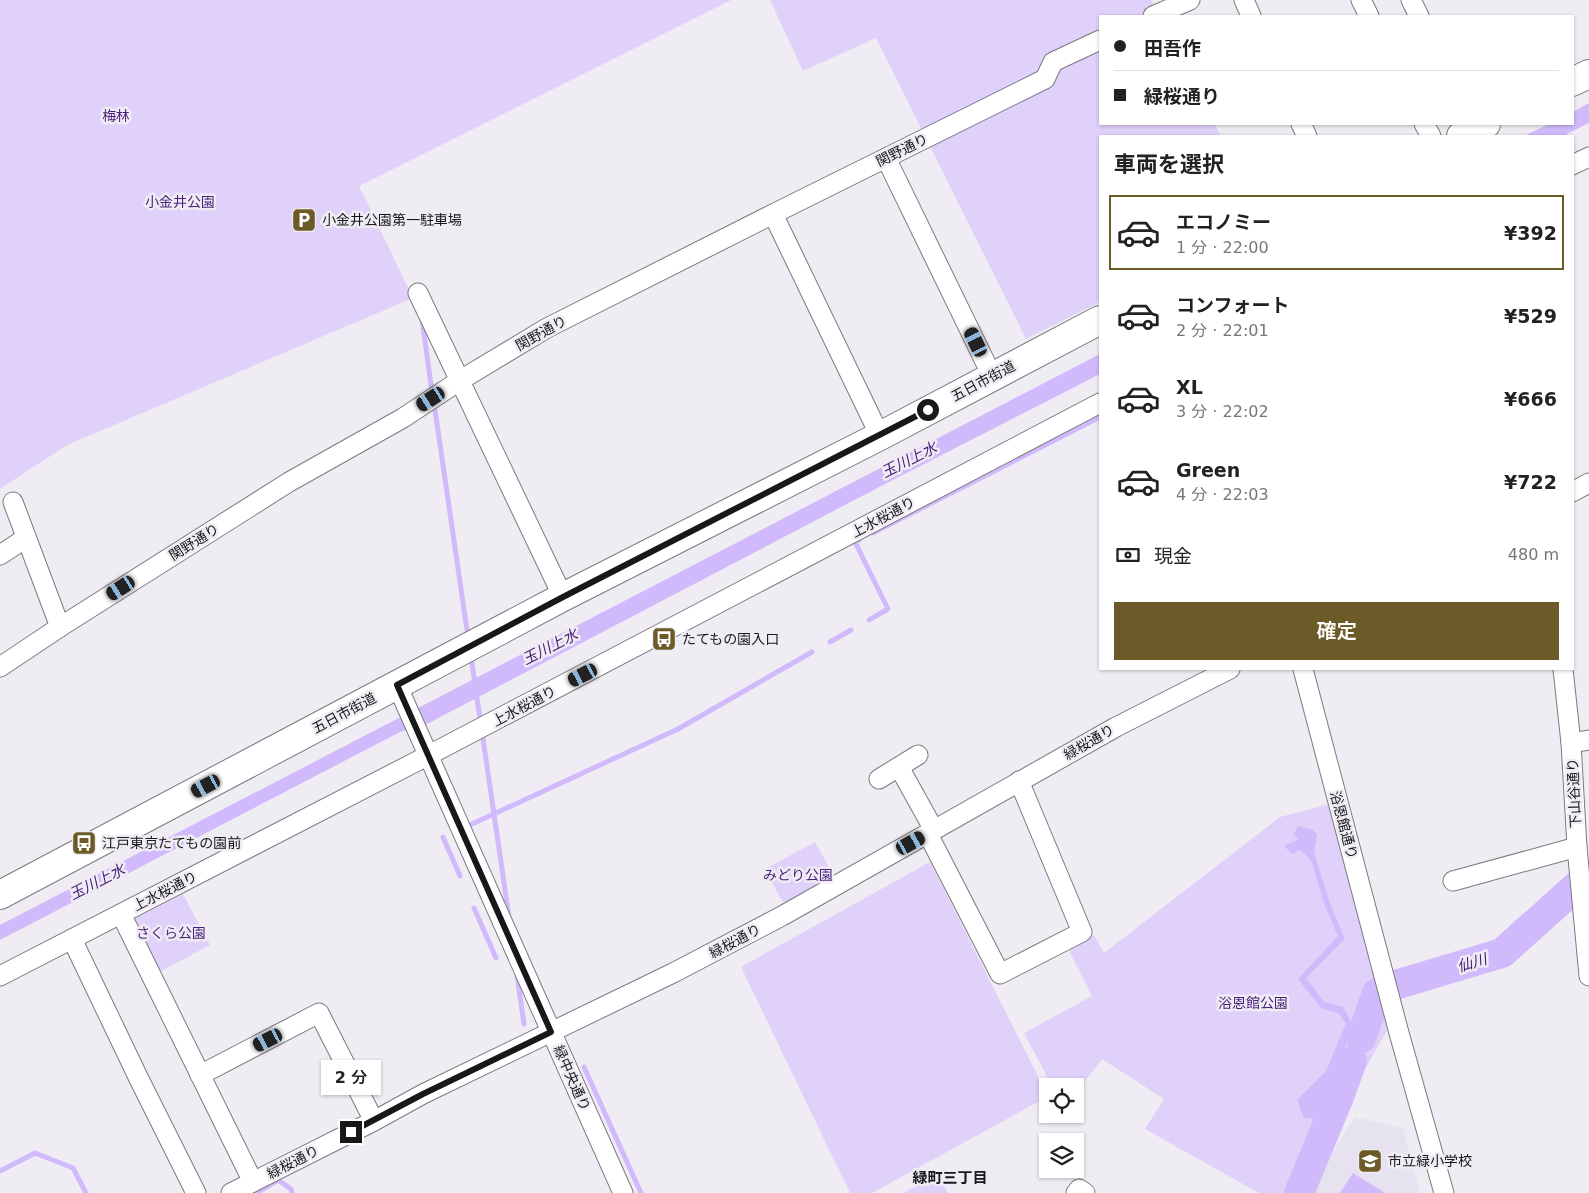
<!DOCTYPE html>
<html lang="ja">
<meta charset="utf-8">
<style>
:root{--surface:#fff;--page:#f6f6f6;--text:#222;--muted:#767676;--line:#e0e0e0;--accent:#6c5b29}
body{margin:0;font-family:"DejaVu Sans","Noto Sans JP",sans-serif;background:var(--page);color:var(--text);height:100vh;display:flex;flex-direction:column;font-size:19px;white-space:nowrap}
*{box-sizing:border-box;margin:0}
p{font-size:16px;color:var(--muted)}
.icon{flex:none;width:28px;height:28px;fill:none;stroke:currentColor;stroke-width:2;stroke-linecap:round;stroke-linejoin:round}
.map{position:relative;flex:1;overflow:hidden}
.details{position:absolute;left:1099px;top:135px;width:475px;height:535px;display:flex;flex-direction:column;background:var(--surface);border-radius:0px;box-shadow:0 1px 4px #0004}
.details>*{flex:none}
.banner{position:absolute;left:1099px;top:15px;width:475px;height:110px;border-radius:0px;box-shadow:0 1px 4px #0004;display:grid;align-content:center;height:110px;padding:0 15px;background:var(--surface)}
.controls{position:absolute;left:1039px;top:1078px;display:grid;gap:10px}
.controls a{display:grid;place-items:center;width:45px;height:45px;border-radius:0px;background:var(--surface);box-shadow:0 1px 4px #0004;font-size:25px}
.end{position:absolute;width:22px;height:22px;margin:-11px;border:6px solid #18171a;background:#fff;box-shadow:0 0 0 2px #fff}
.from{border-radius:50%}
.bubble{position:absolute;height:35px;border-radius:0px;background:var(--surface);box-shadow:0 1px 4px #0004;font-size:16px;font-weight:600;line-height:35px;text-align:center}
.car{position:absolute;width:15px;height:30px;margin:-15px -8px;border-radius:6px;box-shadow:0 0 4px 1px #0007;background:linear-gradient(#222 24%,#8ab4d8 0 40%,#222 0 76%,#8ab4d8 0 86%,#222 0)}
.banner b{display:flex;align-items:center;gap:18px;height:48px;font-size:19px}
.banner b+b{border-top:1px solid var(--line)}
.banner i{width:12px;height:12px;background:var(--text)}
ul{padding:0;list-style:none}
li{display:flex;align-items:center;gap:15px;height:75px;margin:0 10px 8px;padding:0 5px;border:2px solid transparent;border-radius:0px}
li div{flex:1}
li b{display:block;font-size:19px}
li em{font-style:normal;font-weight:600}
li.current{border-color:var(--accent)}
li>.icon{width:45px;height:45px;stroke-width:1.5}
h2{padding:0 15px;font-size:22px;line-height:60px}
.pay{display:flex;align-items:center;gap:12px;height:55px;padding:0 15px;font-size:19px}
.pay p{margin-inline-start:auto}
.primary-button{display:flex;gap:10px;margin-top:auto;padding:10px 15px}
.primary-button a{flex:1;height:58px;border-radius:0px;background:var(--accent);color:#fff;font-size:20px;font-weight:600;line-height:58px;text-align:center}
.map>svg:first-child{display:block}
</style>
<div class="map">
<svg width="1589" height="1193" viewBox="0 0 1589 1193">
<rect width="100%" height="100%" fill="#efedf3"/>
<path fill="#e6e2f0" d="M1355 1117 1403 1128 1420 1193H1307Z"/>
<g fill="#dfd1fa">
<path d="M0 0H731L359 186 413 298 67 445 0 489Z"/>
<path d="M770 0H1151L1160 16H1100V124H1214L1221 136H1100V302L1026 339 876 38 803 71Z"/>
<path d="M1334 803 1393 1020 1294 1193H1259L1145 1129 1164 1099 1102 1059 1075 1094V1086H1052L1024 1033 1092 996 1069 951 1094 935 1104 953 1280 817Z"/>
<path d="M815 842 831 871 829 881 791 903 782 901 765 869Z"/>
<path d="M930 862 1047 1094V1097L872 1193H850L741 967Z"/>
<path d="M183 894 210 945 159 972 132 920Z"/>
<path d="M938 1175 948 1193H903Z"/>
</g>
<g fill="#d1bafc">
<path d="M1589 103V123L1563 136H1524L1549 124H1572L1573 112Z"/>
<path d="M1100 354V374L887 483 425 725 400 732 0 940V925Z"/>
<path d="M1298 826 1313 830 1317 835 1314 852 1330 904 1345 939 1306 978 1324 1002 1343 1007 1352 1024 1325 1120 1304 1118 1297 1100 1326 1071 1346 1023 1338 1013 1322 1009 1298 979 1338 936 1325 906 1311 860 1300 850 1292 854 1284 846 1299 839 1293 835Z"/>
<path d="M1353 1173 1385 1193H1340Z"/>
</g>
<g fill="none" stroke-linecap="round" stroke-linejoin="round">
<g stroke="#d1bafc" stroke-width="5">
<path d="M422 319 432 392"/>
<path d="M434 403 468 637"/>
<path d="M873 533 1100 417"/>
<path d="M859 540 855 542 888 609 869 620"/>
<path d="M830 642 851 630"/>
<path d="M471 656 475 684"/>
<path d="M476 693 481 724"/>
<path d="M482 732 509 917"/>
<path d="M472 824 678 729 812 652"/>
<path d="M443 837 460 876"/>
<path d="M474 908 496 958"/>
<path d="M517 975 524 1024"/>
<path d="M584 1067 641 1193"/>
<path d="M0 1171 35 1153 73 1168 86 1193"/>
<path d="M258 1192 278 1180 291 1189 292 1193"/>
</g>
<g stroke="#d1bafc" stroke-width="30">
<path d="M1361 1038 1377 993 1392 986 1502 953 1589 875"/>
<path d="M1299 1193 1339 1097 1352 1061"/>
</g>
<defs>
<g id="minor">
<path d="M1244 0 1251 16"/>
<path d="M1361 0 1369 16"/>
<path d="M1411 0 1419 16"/>
<path d="M1153 16 1190 0"/>
<path d="M1301 124 1307 136"/>
<path d="M1424 124 1431 136"/>
<path d="M886 158 992 376"/>
<path d="M1572 165 1589 157"/>
<path d="M773 214 880 436"/>
<path d="M418 293 563 597"/>
<path d="M1572 492 1589 483"/>
<path d="M13 502 60 627"/>
<path d="M0 555 26 538"/>
<path d="M0 667 60 627 289 482 403 418 459 381 547 328 773 214 1045 79 1053 62 1100 40"/>
<path d="M1303 669 1399 1033 1444 1193"/>
<path d="M1563 669 1571 743 1577 847 1589 976"/>
<path d="M397 685 623 1193"/>
<path d="M1571 743 1589 740"/>
<path d="M899 767 934 830"/>
<path d="M879 779 918 755"/>
<path d="M928 834 1000 974 1082 932 1019 781"/>
<path d="M1453 881 1577 847"/>
<path d="M121 914 253 1182"/>
<path d="M72 939 138 1077 196 1193"/>
<path d="M0 976 429 755 1100 403"/>
<path d="M200 1075 319 1013 374 1121"/>
<path d="M231 1193 374 1121 423 1094 673 973 782 916 1116 727 1230 669"/>
<path d="M1076 1193 1079 1189 1085 1193"/>
</g>
<g id="primary">
<path d="M1572 82 1589 74"/>
<path d="M1461 136 1486 124"/>
<path d="M0 895 563 597 880 436 1100 320"/>
</g>
</defs>
<use href="#minor" stroke="#7b797f" stroke-width="21"/>
<use href="#primary" stroke="#7b797f" stroke-width="30"/>
<use href="#minor" stroke="#fff" stroke-width="19"/>
<use href="#primary" stroke="#fff" stroke-width="28"/>
</g>
<g fill="none" stroke-linecap="round" stroke-linejoin="round">
<path stroke="#18171a" stroke-width="6" d="M351 1132 423 1094 551 1032 397 685 563 597 928 410"/>
</g>
<defs>
<symbol id="parking-square" viewBox="-11 -11 22 22"><rect x="-9" y="-9" width="18" height="18" rx="4" fill="#6c5b29" stroke="#efedf3"/><path d="M-3.5-5.5H1a3.5 3.5 0 0 1 0 7H-1V5.5H-3.5ZM-1-3.4V-.6H.8a1.4 1.4 0 0 0 0-2.8Z" fill="#fff"/></symbol>
<symbol id="bus-square" viewBox="-11 -11 22 22"><rect x="-9" y="-9" width="18" height="18" rx="4" fill="#6c5b29" stroke="#efedf3"/><path d="M-5-6H5V4H4V6H2V4H-2V6H-4V4H-5ZM-3.5-4V0h7V-4ZM-3.5 1.2v1.5H-2V1.2ZM2 1.2v1.5H3.5V1.2Z" fill="#fff"/></symbol>
<symbol id="school-square" viewBox="-11 -11 22 22"><rect x="-9" y="-9" width="18" height="18" rx="4" fill="#6c5b29" stroke="#efedf3"/><path d="M0-5L7-2L0 1L-7-2ZM-4 1L0 2.5L4 1V4Q0 6-4 4Z" fill="#fff"/></symbol>
</defs>
<g fill-rule="evenodd">
<use href="#parking-square" x="290" y="206" width="28" height="28"/>
<use href="#bus-square" x="650" y="625" width="28" height="28"/>
<use href="#bus-square" x="70" y="829" width="28" height="28"/>
<use href="#school-square" x="1356" y="1147" width="28" height="28"/>
</g>
<g text-anchor="middle" dominant-baseline="central" stroke-width="5" stroke-linejoin="round" paint-order="stroke">
<g font-size="14" fill="#491e7b" stroke="#efedf3">
<text x="116" y="116">梅林</text>
<text x="180" y="202">小金井公園</text>
<text x="798" y="875">みどり公園</text>
<text x="171" y="933">さくら公園</text>
<text x="1253" y="1003">浴恩館公園</text>
</g>
<g font-size="14" fill="#18171a" stroke="#efedf3">
<text transform="translate(902 150) rotate(-26)">関野通り</text>
<text transform="translate(541 333) rotate(-29)">関野通り</text>
<text transform="translate(983 381) rotate(-28)">五日市街道</text>
<text transform="translate(883 517) rotate(-28)">上水桜通り</text>
<text transform="translate(194 542) rotate(-32)">関野通り</text>
<text transform="translate(524 706) rotate(-28)">上水桜通り</text>
<text transform="translate(344 713) rotate(-28)">五日市街道</text>
<text transform="translate(1089 742) rotate(-30)">緑桜通り</text>
<text transform="translate(1574 793) rotate(-93)">下山谷通り</text>
<text transform="translate(1344 825) rotate(75)">浴恩館通り</text>
<text transform="translate(165 891) rotate(-27)">上水桜通り</text>
<text transform="translate(735 941) rotate(-28)">緑桜通り</text>
<text transform="translate(572 1078) rotate(66)">緑中央通り</text>
<text transform="translate(293 1162) rotate(-27)">緑桜通り</text>
</g>
<g font-size="14" fill="#18171a" stroke="#efedf3" text-anchor="start">
<text x="322" y="220">小金井公園第一駐車場</text>
<text x="682" y="639">たてもの園入口</text>
<text x="102" y="843">江戸東京たてもの園前</text>
<text x="1388" y="1161">市立緑小学校</text>
</g>
<g font-size="15" font-style="italic" fill="#471a78" stroke="#efedf3">
<text transform="translate(909 460) rotate(-27)">玉川上水</text>
<text transform="translate(550 647) rotate(-27)">玉川上水</text>
<text transform="translate(97 882) rotate(-27)">玉川上水</text>
<text transform="translate(1472 963) rotate(-17)">仙川</text>
</g>
<g font-size="15" font-weight="bold" fill="#18171a" stroke="#efedf3">
<text x="950" y="1178">緑町三丁目</text>
</g>
</g>
</svg>
<div class="controls">
<a><svg class="icon" aria-label="locate" viewBox="0 0 24 24"><circle cx="12" cy="12" r="6"/><path d="M12 2v4M12 18v4M2 12h4M18 12h4"/></svg></a>
<a><svg class="icon" aria-label="layers" viewBox="0 0 24 24"><path d="M12 4l9 5-9 5-9-5zM3 14l9 5 9-5"/></svg></a>
</div>
<i class="end from" style="left:928px;top:410px"></i>
<i class="end" style="left:351px;top:1132px"></i>
<div class="bubble" style="left:321px;top:1060px;width:60px">2 分</div>
<i class="car" style="left:976px;top:342px;rotate:334deg"></i>
<i class="car" style="left:431px;top:399px;rotate:237deg"></i>
<i class="car" style="left:121px;top:588px;rotate:237deg"></i>
<i class="car" style="left:583px;top:675px;rotate:243deg"></i>
<i class="car" style="left:206px;top:786px;rotate:242deg"></i>
<i class="car" style="left:911px;top:843px;rotate:61deg"></i>
<i class="car" style="left:268px;top:1040px;rotate:243deg"></i>
<div class="banner">
<b><i class="from"></i>田吾作</b>
<b><i></i>緑桜通り</b>
</div>
<section class="details">
<h2>車両を選択</h2>
<ul>
<li class="current"><svg class="icon" aria-label="car" viewBox="0 0 24 24"><path d="M5 17H2v-5l4-1 3-4h7l3 4 3 1v5h-3M9 17h6M6 11h13"/><circle cx="7" cy="17" r="2"/><circle cx="17" cy="17" r="2"/></svg><div><b>エコノミー</b><p>1 分 · 22:00</p></div><em>¥392</em></li>
<li><svg class="icon" aria-label="car" viewBox="0 0 24 24"><path d="M5 17H2v-5l4-1 3-4h7l3 4 3 1v5h-3M9 17h6M6 11h13"/><circle cx="7" cy="17" r="2"/><circle cx="17" cy="17" r="2"/></svg><div><b>コンフォート</b><p>2 分 · 22:01</p></div><em>¥529</em></li>
<li><svg class="icon" aria-label="car" viewBox="0 0 24 24"><path d="M5 17H2v-5l4-1 3-4h7l3 4 3 1v5h-3M9 17h6M6 11h13"/><circle cx="7" cy="17" r="2"/><circle cx="17" cy="17" r="2"/></svg><div><b>XL</b><p>3 分 · 22:02</p></div><em>¥666</em></li>
<li><svg class="icon" aria-label="car" viewBox="0 0 24 24"><path d="M5 17H2v-5l4-1 3-4h7l3 4 3 1v5h-3M9 17h6M6 11h13"/><circle cx="7" cy="17" r="2"/><circle cx="17" cy="17" r="2"/></svg><div><b>Green</b><p>4 分 · 22:03</p></div><em>¥722</em></li>
</ul>
<div class="pay"><svg class="icon" aria-label="cash" viewBox="0 0 24 24"><path d="M3 7h18v10H3z"/><circle cx="12" cy="12" r="2"/></svg>現金<p>480 m</p></div>
<div class="primary-button"><a>確定</a></div>
</section>
</div>
